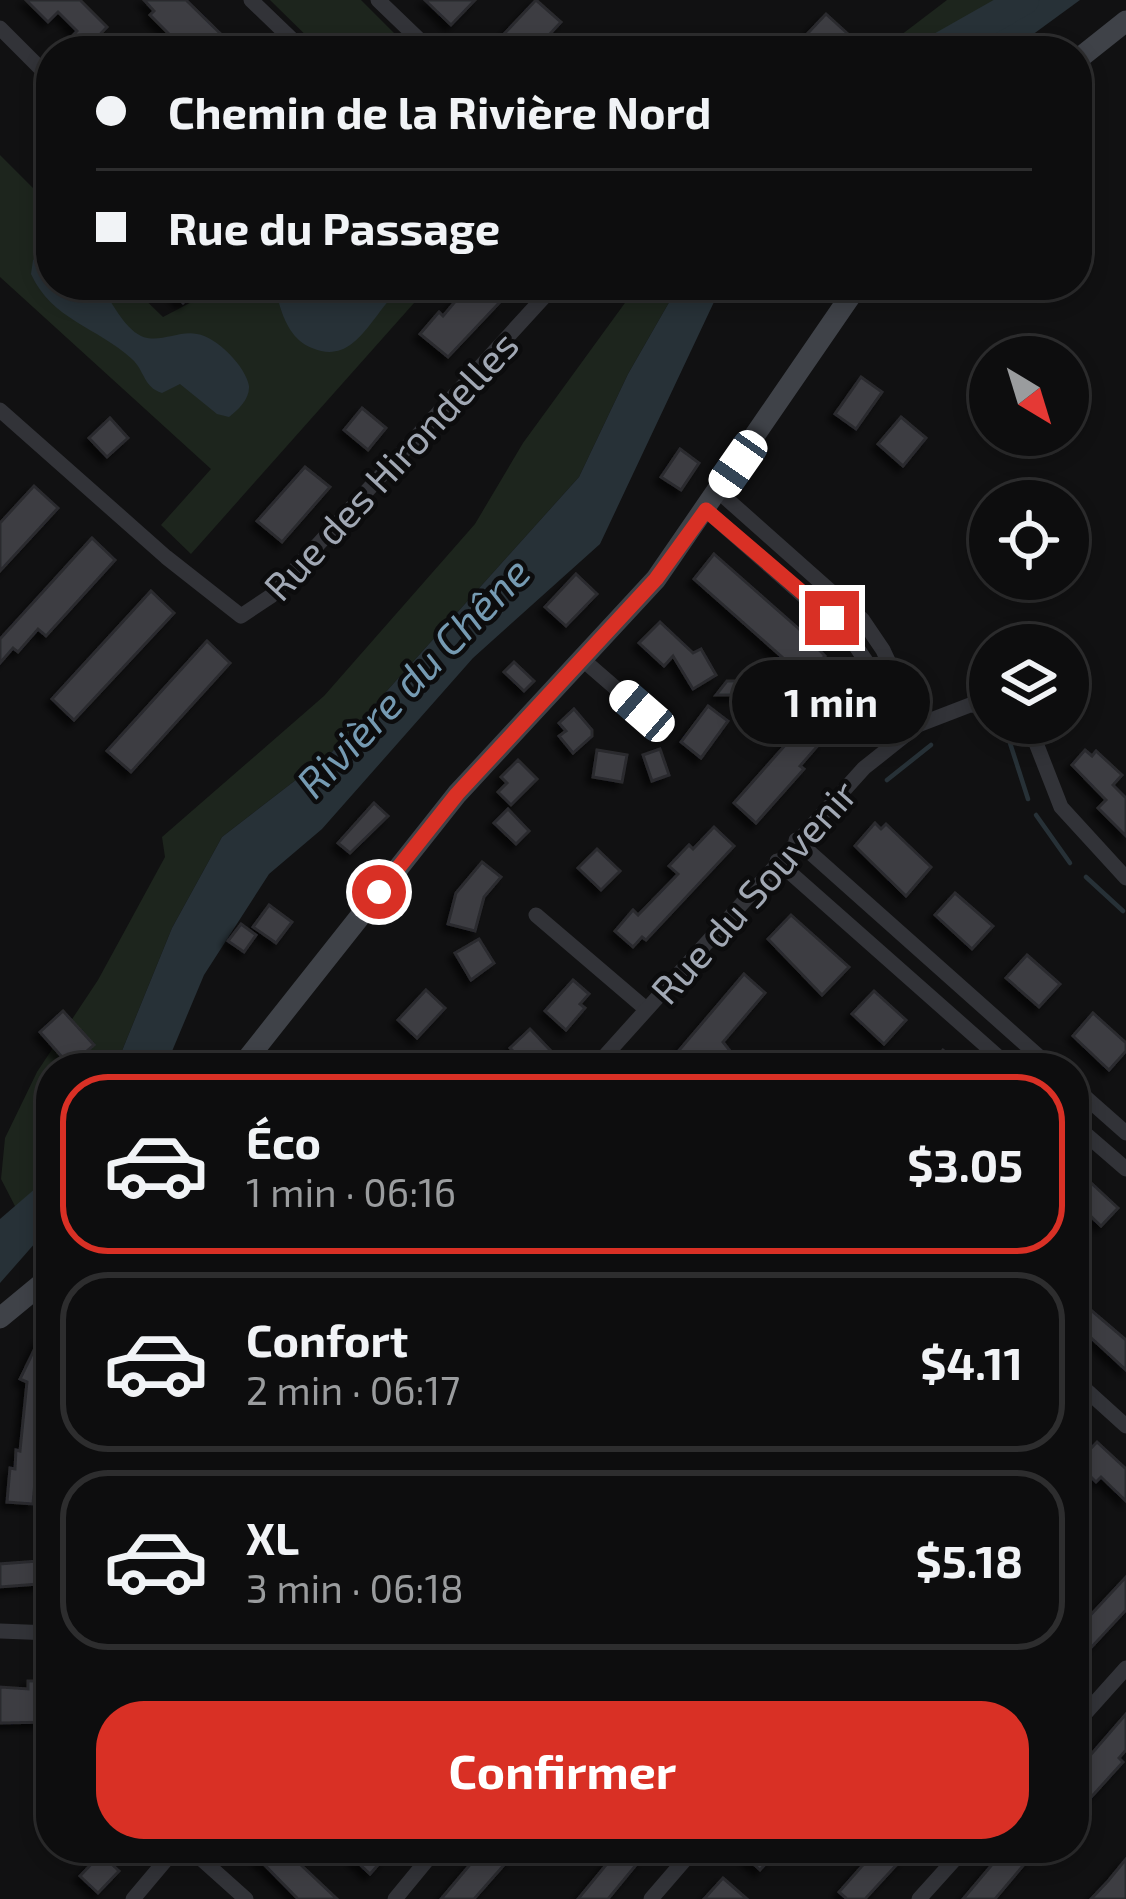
<!DOCTYPE html>
<html lang="fr">
<meta charset="utf-8">
<style>
:root{--surface:#0d0d0e;--page:#1b1b1c;--text:#f1f3f6;--muted:#9a9c9e;--line:#2d2d2e;--accent:#d93025}
body{margin:0;font-family:"Exo 2",sans-serif;background:var(--page);color:var(--text);height:100vh;display:flex;flex-direction:column;font-size:45px;white-space:nowrap}
*{box-sizing:border-box;margin:0}
p{font-size:39px;color:var(--muted)}
.icon{flex:none;width:66px;height:66px;fill:none;stroke:currentColor;stroke-width:2;stroke-linecap:round;stroke-linejoin:round}
.map{position:relative;flex:1;overflow:hidden}
.sheet{position:absolute;left:36px;top:1053px;width:1053px;height:810px;display:flex;flex-direction:column;background:var(--surface);border-radius:48px;box-shadow:0 6px 18px #0003,0 0 0 3px var(--line)}
.sheet>*{flex:none}
.banner{position:absolute;left:36px;top:36px;width:1056px;height:264px;border-radius:48px;box-shadow:0 6px 18px #0003,0 0 0 3px var(--line);display:grid;align-content:center;height:264px;padding:0 60px;background:var(--surface)}
.needle{width:78px;rotate:142deg}
.fabs{position:absolute;left:969px;top:336px;display:grid;gap:24px}
.fabs a{display:grid;place-items:center;width:120px;height:120px;border-radius:50%;background:var(--surface);box-shadow:0 6px 18px #0003,0 0 0 3px var(--line);font-size:60px}
.end{position:absolute;width:54px;height:54px;margin:-27px;border:15px solid #d93025;background:#fff;box-shadow:0 0 0 6px #fff}
.from{border-radius:50%}
.bubble{position:absolute;height:84px;border-radius:42px;background:var(--surface);box-shadow:0 6px 18px #0003,0 0 0 3px var(--line);font-size:39px;font-weight:700;line-height:84px;text-align:center}
.car{position:absolute;width:36px;height:72px;margin:-36px -18px;border-radius:15px;box-shadow:0 0 9px 3px #0007;background:linear-gradient(#fff 24%,#345 0 40%,#fff 0 76%,#345 0 86%,#fff 0)}
.banner b{display:flex;align-items:center;gap:42px;height:114px;font-size:45px}
.banner b+b{border-top:3px solid var(--line)}
.banner i{width:30px;height:30px;background:var(--text)}
ul{padding:21px 0 0;list-style:none}
li{display:flex;align-items:center;gap:36px;height:180px;margin:0 24px 18px;padding:0 36px;border:6px solid var(--line);border-radius:48px}
li div{flex:1}
li b{display:block;font-size:45px}
li em{font-style:normal;font-weight:700}
li.current{border-color:var(--accent)}
li>.icon{width:108px;height:108px;stroke-width:1.5}
.action{display:flex;gap:24px;margin-top:auto;padding:24px 60px}
.action a{flex:1;height:138px;border-radius:48px;background:var(--accent);color:#fff;font-size:48px;font-weight:700;line-height:138px;text-align:center}
.map>svg:first-child{display:block}
</style>
<div class="map">
<svg width="1126" height="1899" viewBox="0 0 1126 1899">
<defs>
<filter id="shadow"><feDropShadow dx="-5.5" dy="5.5" stdDeviation="3" flood-color="#0009"/></filter>
</defs>
<rect width="100%" height="100%" fill="#111112"/>
<g fill="#1d251d">
<path d="M270 0H361L412 51H322Z"/>
<path d="M947 0H1022L939 51H880Z"/>
<path d="M0 155 51 206V285H130L163 317 224 285H430L191 554 161 525 211 469 0 277Z"/>
<path d="M638 285H679L628 374 579 477 332 752 222 837 172 928 115 1068H51V1175L16 1208 1 1179 5 1138 37 1072 98 980 165 857 162 837 324 696 475 524 523 443Z"/>
</g>
<g fill="#273137">
<path d="M1022 0H1080L1010 51H939Z"/>
<path d="M42 253 51 254V285H99C112 301 123 327 141 336 159 344 179 330 197 334 217 337 246 367 249 386 250 399 238 410 229 417L217 414 180 384 162 393C143 387 145 371 132 359 97 327 52 320 31 274L33 260Z"/>
<path d="M290 285H406C373 306 359 368 312 348 293 341 284 321 279 303L283 290Z"/>
<path d="M679 285H722L600 544 473 658 322 829 269 874 204 975 165 1068H115L172 928 222 837 332 752 579 477 628 374Z"/>
<path d="M51 1175V1225L0 1283V1219Z"/>
</g>
<g fill="none" stroke-linecap="round" stroke-linejoin="round">
<g stroke="#273137" stroke-width="4.5">
<path d="M989 721 990 722"/>
<path d="M1010 743 1028 799"/>
<path d="M887 780 931 745"/>
<path d="M1036 815 1070 863"/>
<path d="M1086 877 1123 911"/>
</g>
<path stroke="#273137" stroke-width="30" d="M934 51 1024 0"/>
</g>
<g fill="#3d3e43" stroke="#2b2b2f" stroke-width="3" filter="url(#shadow)">
<path d="M26 0H80L107 27 84 51H78L68 41 77 31 58 12 48 22Z"/>
<path d="M144 0H186L238 51H186L150 15 154 11Z"/>
<path d="M425 0H475L451 25Z"/>
<path d="M536 0 561 22 534 51H488Z"/>
<path d="M826 14 848 34 833 51H791Z"/>
<path d="M165 285H201L183 303Z"/>
<path d="M469 285H478L499 303 448 357 420 334 439 312 443 316Z"/>
<path d="M861 377 882 392 856 429 835 414Z"/>
<path d="M362 408 386 428 368 450 344 430Z"/>
<path d="M901 417 926 438 903 466 878 444Z"/>
<path d="M110 418 128 438 107 457 89 438Z"/>
<path d="M680 449 699 463 681 490 661 477Z"/>
<path d="M305 467 330 487 282 542 257 521Z"/>
<path d="M34 486 58 508 0 571V523Z"/>
<path d="M92 538 115 560 46 636 38 629 18 652 13 648 0 663V639Z"/>
<path d="M714 554 799 629 825 656 820 661 848 688 828 709 803 687 809 681 694 579Z"/>
<path d="M576 574 597 594 566 626 545 607Z"/>
<path d="M151 591 174 613 74 720 52 699Z"/>
<path d="M660 622 693 653 701 649 716 675 693 689 673 656 664 666 639 643Z"/>
<path d="M207 641 230 663 131 772 107 751Z"/>
<path d="M514 662 534 681 524 691 504 672Z"/>
<path d="M727 681H743L742 695H716Z"/>
<path d="M708 706 728 721 701 758 681 742Z"/>
<path d="M574 709 592 730V736L573 753 559 736 566 731 559 723Z"/>
<path d="M802 726 821 742 800 766 804 769 756 823 734 803Z"/>
<path d="M660 749 669 775 652 781 643 755Z"/>
<path d="M597 750 627 755 622 782 593 777Z"/>
<path d="M1085 750 1092 756 1096 751 1122 775 1113 785 1126 798V836L1098 808 1106 800 1072 765Z"/>
<path d="M518 760 537 779 511 805 498 792 507 783 501 777Z"/>
<path d="M374 803 388 816 350 853 338 843Z"/>
<path d="M508 809 529 831 516 844 494 823Z"/>
<path d="M875 823 881 829 886 824 931 867 906 896 855 846Z"/>
<path d="M714 827 734 846 646 940 642 937 633 947 615 931 633 910 638 915 678 874 669 866 689 845 693 849Z"/>
<path d="M597 849 620 871 601 890 578 868Z"/>
<path d="M482 862 501 877 484 897 475 931 448 924 456 893Z"/>
<path d="M955 893 993 926 972 949 935 915Z"/>
<path d="M269 905 292 922 276 943 253 927Z"/>
<path d="M791 915 849 967 822 995 768 939Z"/>
<path d="M241 924 256 935 244 952 228 941Z"/>
<path d="M479 939 494 963 471 980 455 953Z"/>
<path d="M1027 955 1060 984 1039 1007 1006 978Z"/>
<path d="M744 974 765 993 723 1042 734 1056 720 1068H664Z"/>
<path d="M573 980 589 994 580 1004 585 1008 566 1030 545 1011Z"/>
<path d="M426 990 445 1008 417 1038 398 1020Z"/>
<path d="M874 991 906 1020 884 1044 852 1014Z"/>
<path d="M63 1011 94 1045 70 1066 40 1032Z"/>
<path d="M1093 1013 1126 1043V1051L1109 1070 1073 1036Z"/>
<path d="M530 1029 550 1050 531 1068H503L517 1055 510 1048Z"/>
<path d="M943 1050 963 1068H927Z"/>
<path d="M1074 1167 1118 1208 1101 1226 1074 1200Z"/>
<path d="M1074 1288 1090 1302 1086 1306 1126 1340V1370L1074 1322Z"/>
<path d="M40 1338 51 1343 47 1436 39 1435 33 1504 7 1502 10 1468 15 1469 16 1450 20 1451 27 1382 20 1379Z"/>
<path d="M1097 1442 1126 1469V1501L1101 1477 1096 1482 1077 1463Z"/>
<path d="M51 1560V1583L0 1587V1564Z"/>
<path d="M1126 1577V1610L1074 1666V1626L1081 1618 1085 1621Z"/>
<path d="M28 1681H51V1722L0 1723V1687L28 1689Z"/>
<path d="M1126 1714V1750L1119 1758 1123 1762 1074 1816V1774Z"/>
<path d="M248 1848H283L337 1899H298Z"/>
<path d="M360 1848H393L370 1874 352 1857Z"/>
<path d="M484 1848H519L474 1899H441Z"/>
<path d="M620 1848H650L608 1899H578Z"/>
<path d="M736 1848H780L760 1870Z"/>
<path d="M878 1848H912L865 1899H847L839 1892Z"/>
<path d="M1006 1848H1038L995 1899H963Z"/>
<path d="M101 1854 119 1871 98 1893 80 1876Z"/>
<path d="M1126 1859V1899H1091L1108 1881Z"/>
<path d="M723 1878 747 1899H704Z"/>
</g>
<g fill="none" stroke-linecap="round" stroke-linejoin="round">
<g stroke="#323338" stroke-width="15">
<path d="M251 0 304 51"/>
<path d="M378 0 431 51"/>
<path d="M0 28 51 79"/>
<path d="M0 410 166 557 241 616 271 596 555 285"/>
<path d="M719 492 862 619 883 650 918 725"/>
<path d="M706 510 849 636 870 667 903 736"/>
<path d="M582 659 642 711"/>
<path d="M1022 723 1036 743 1061 807 1126 878"/>
<path d="M796 840 1052 1068"/>
<path d="M777 861 1011 1068"/>
<path d="M536 915 646 1009"/>
<path d="M594 1068 864 768 918 725 970 705 990 706"/>
<path d="M1074 1087 1126 1133"/>
<path d="M1074 1124 1126 1169"/>
<path d="M1074 1379 1126 1426"/>
<path d="M1074 1410 1089 1393"/>
<path d="M0 1631 51 1633"/>
<path d="M1074 1726 1126 1668"/>
<path d="M189 1848 246 1899"/>
<path d="M133 1899 176 1848"/>
<path d="M395 1899 437 1848"/>
<path d="M651 1899 695 1848"/>
<path d="M919 1899 965 1848"/>
</g>
<g stroke="#3f4248" stroke-width="21">
<path d="M1077 60 1126 21"/>
<path d="M240 1068 457 794 656 579 858 285"/>
<path d="M0 1318 51 1276"/>
</g>
</g>
<g fill="none" stroke-linecap="round" stroke-linejoin="round">
<path stroke="#d93025" stroke-width="15" d="M379 892 457 794 656 579 706 510 832 618"/>
</g>
<g text-anchor="middle" dominant-baseline="central" stroke-width="9" stroke-linejoin="round" paint-order="stroke">
<g font-size="39" fill="#a1a8b4" stroke="#0c0c0d">
<text transform="translate(390 465) rotate(-47)">Rue des Hirondelles</text>
<text transform="translate(753 891) rotate(-48)">Rue du Souvenir</text>
</g>
<g font-size="42" font-style="italic" fill="#759ab2" stroke="#0c0c0d">
<text transform="translate(412 676) rotate(-46)">Rivière du Chêne</text>
</g>
</g>
</svg>
<div class="fabs">
<a><svg class="needle" viewBox="-14 -14 28 28"><path d="M0-13l5 13h-10z" fill="#e53935"/><path d="M0 13l5-13h-10z" fill="#9a9c9e"/></svg></a>
<a><svg class="icon" aria-label="locate" viewBox="0 0 24 24"><circle cx="12" cy="12" r="6"/><path d="M12 2v4M12 18v4M2 12h4M18 12h4"/></svg></a>
<a><svg class="icon" aria-label="layers" viewBox="0 0 24 24"><path d="M12 4l9 5-9 5-9-5zM3 14l9 5 9-5"/></svg></a>
</div>
<i class="end from" style="left:379px;top:892px"></i>
<i class="end" style="left:832px;top:618px"></i>
<div class="bubble" style="left:732px;top:660px;width:198px">1 min</div>
<i class="car" style="left:738px;top:464px;rotate:215deg"></i>
<i class="car" style="left:642px;top:711px;rotate:311deg"></i>
<div class="banner">
<b><i class="from"></i>Chemin de la Rivière Nord</b>
<b><i></i>Rue du Passage</b>
</div>
<section class="sheet">
<ul>
<li class="current"><svg class="icon" aria-label="car" viewBox="0 0 24 24"><path d="M5 17H2v-5l4-1 3-4h7l3 4 3 1v5h-3M9 17h6M6 11h13"/><circle cx="7" cy="17" r="2"/><circle cx="17" cy="17" r="2"/></svg><div><b>Éco</b><p>1 min · 06:16</p></div><em>$3.05</em></li>
<li><svg class="icon" aria-label="car" viewBox="0 0 24 24"><path d="M5 17H2v-5l4-1 3-4h7l3 4 3 1v5h-3M9 17h6M6 11h13"/><circle cx="7" cy="17" r="2"/><circle cx="17" cy="17" r="2"/></svg><div><b>Confort</b><p>2 min · 06:17</p></div><em>$4.11</em></li>
<li><svg class="icon" aria-label="car" viewBox="0 0 24 24"><path d="M5 17H2v-5l4-1 3-4h7l3 4 3 1v5h-3M9 17h6M6 11h13"/><circle cx="7" cy="17" r="2"/><circle cx="17" cy="17" r="2"/></svg><div><b>XL</b><p>3 min · 06:18</p></div><em>$5.18</em></li>
</ul>
<div class="action"><a>Confirmer</a></div>
</section>
</div>
